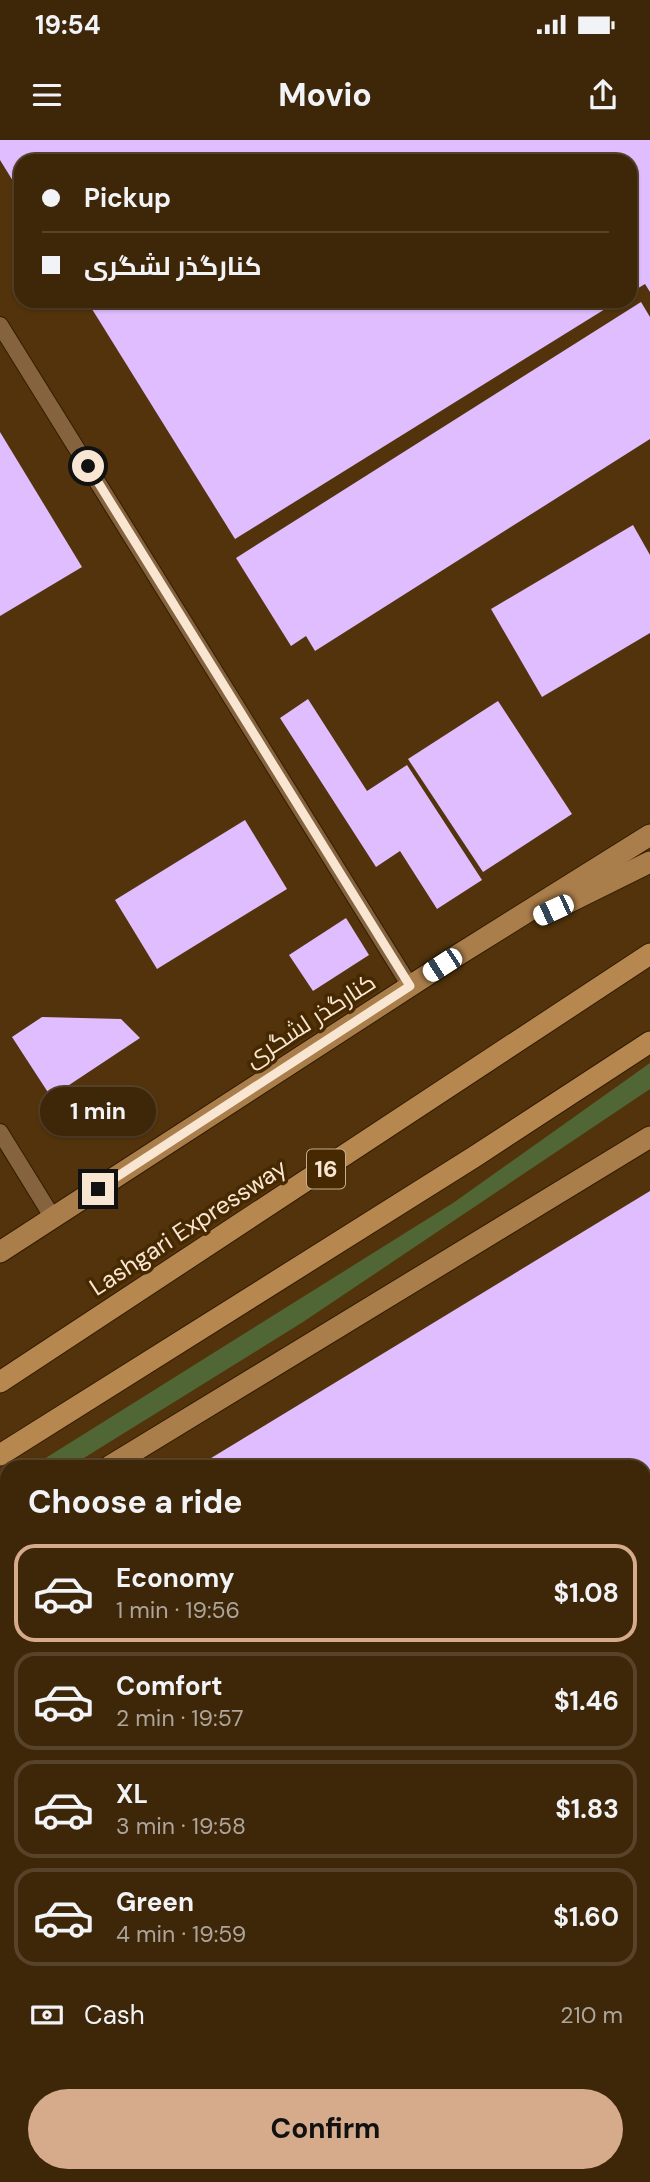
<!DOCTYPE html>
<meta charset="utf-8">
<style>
:root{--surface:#3e2609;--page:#493217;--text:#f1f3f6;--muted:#ada59c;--line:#57432a;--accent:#d6ab8b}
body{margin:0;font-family:"DM Sans",Cairo,sans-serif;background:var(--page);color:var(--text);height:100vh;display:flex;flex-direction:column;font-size:26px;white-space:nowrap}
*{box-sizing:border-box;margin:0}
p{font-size:23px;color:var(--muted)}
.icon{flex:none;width:38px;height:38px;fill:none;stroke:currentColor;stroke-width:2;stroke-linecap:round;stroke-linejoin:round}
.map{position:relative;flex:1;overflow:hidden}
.sheet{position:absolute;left:0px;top:1320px;width:651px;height:723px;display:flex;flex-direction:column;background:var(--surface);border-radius:21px 21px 0 0;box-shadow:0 2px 5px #0004,0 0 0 2px var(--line)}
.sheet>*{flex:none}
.guide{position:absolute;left:14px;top:14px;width:623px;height:154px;border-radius:21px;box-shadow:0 2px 5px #0004,0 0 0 2px var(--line);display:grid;align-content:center;height:154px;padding:0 28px;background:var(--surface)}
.end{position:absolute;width:32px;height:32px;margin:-16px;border:9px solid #f9e6d2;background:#111;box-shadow:0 0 0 4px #111}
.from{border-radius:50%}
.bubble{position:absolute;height:49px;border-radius:24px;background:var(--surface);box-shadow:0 2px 5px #0004,0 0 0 2px var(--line);font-size:23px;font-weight:700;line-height:49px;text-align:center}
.car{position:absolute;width:21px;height:42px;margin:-21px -10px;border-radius:9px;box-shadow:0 0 5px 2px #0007;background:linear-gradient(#fff 24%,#345 0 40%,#fff 0 76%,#345 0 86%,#fff 0)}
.guide b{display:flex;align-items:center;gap:24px;height:66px;font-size:26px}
.guide b+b{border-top:2px solid var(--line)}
.guide i{width:18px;height:18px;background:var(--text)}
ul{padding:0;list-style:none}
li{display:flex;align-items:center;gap:21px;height:98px;margin:0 14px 10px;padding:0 14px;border:4px solid var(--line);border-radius:21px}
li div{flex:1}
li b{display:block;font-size:26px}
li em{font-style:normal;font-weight:700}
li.current{border-color:var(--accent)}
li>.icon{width:63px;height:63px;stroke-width:1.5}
h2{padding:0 28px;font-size:32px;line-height:84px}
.pay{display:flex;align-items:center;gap:18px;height:77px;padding:0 28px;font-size:26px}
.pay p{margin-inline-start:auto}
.action{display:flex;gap:14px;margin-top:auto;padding:14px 28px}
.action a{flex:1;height:80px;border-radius:42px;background:var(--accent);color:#111;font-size:28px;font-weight:700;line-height:80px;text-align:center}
.status{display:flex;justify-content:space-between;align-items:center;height:49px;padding:0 35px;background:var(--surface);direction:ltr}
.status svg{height:19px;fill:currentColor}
header{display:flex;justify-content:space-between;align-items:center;height:91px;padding:0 28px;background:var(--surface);font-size:32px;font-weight:700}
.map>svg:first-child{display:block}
</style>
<div class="status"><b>19:54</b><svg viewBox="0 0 49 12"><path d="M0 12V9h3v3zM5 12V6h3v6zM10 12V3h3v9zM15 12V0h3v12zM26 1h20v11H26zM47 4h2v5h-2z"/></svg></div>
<header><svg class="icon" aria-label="menu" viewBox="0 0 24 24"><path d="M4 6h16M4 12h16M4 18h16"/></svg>Movio<svg class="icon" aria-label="share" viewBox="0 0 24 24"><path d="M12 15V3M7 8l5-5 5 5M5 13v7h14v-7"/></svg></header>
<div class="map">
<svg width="650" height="2042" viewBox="0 0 650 2042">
<rect width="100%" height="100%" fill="#52330c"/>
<path fill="#516635" d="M650 923V949L303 1182 71 1326H33L453 1063Z"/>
<g fill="#e0bdfe">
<path d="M0 0H650V152L645 144 630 153V21H21V54L0 20Z"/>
<path d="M87 161H618L235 399Z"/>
<path d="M641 162 650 177V299L315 511 306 496 291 506 236 418Z"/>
<path d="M0 292 82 427 0 476Z"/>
<path d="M633 385 650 415V493L542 557 491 469Z"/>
<path d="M308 559 367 651 407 625 482 740 437 769 400 711 376 727 280 578Z"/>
<path d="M498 561 572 674 483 732 408 619Z"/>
<path d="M245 680 287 749 157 829 115 760Z"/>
<path d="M346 778 369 815 313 851 289 815Z"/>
<path d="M42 877 121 879 140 898 51 957 12 897Z"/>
<path d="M650 1051V1759L644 1762V1326H198Z"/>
<path d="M7 1443V1797L0 1786V1447Z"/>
<path d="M7 1865V1950L0 1954V1869Z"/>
<path d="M650 1902V2042H420L431 2035H644V1906Z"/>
</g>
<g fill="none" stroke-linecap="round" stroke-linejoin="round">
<defs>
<g id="service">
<path d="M0 185 410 846"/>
<path d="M0 992 53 1078"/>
<path d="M644 1856 650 1852"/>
<path d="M0 1993 7 1995"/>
<path d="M69 2035 79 2042"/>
<path d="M345 2042 356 2035"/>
</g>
<g id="primary">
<path d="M545 774 650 722"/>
<path d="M0 1112 458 815 650 695"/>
<path d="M110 1326 650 997"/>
<path d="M0 1393 7 1389"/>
</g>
<g id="trunk">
<path d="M0 1242 650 814"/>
<path d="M0 1315 474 1017 650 902"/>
</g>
</defs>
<use href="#service" stroke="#321c01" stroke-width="18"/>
<use href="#primary" stroke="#321c01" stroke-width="23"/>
<use href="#trunk" stroke="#321c01" stroke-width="23"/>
<use href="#service" stroke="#84633e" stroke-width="16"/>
<use href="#primary" stroke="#aa7e4b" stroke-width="21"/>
<use href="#trunk" stroke="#b78750" stroke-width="21"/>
</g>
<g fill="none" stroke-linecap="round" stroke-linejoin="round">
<path stroke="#f9e6d2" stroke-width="9" d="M88 326 410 846 98 1049"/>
</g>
<g text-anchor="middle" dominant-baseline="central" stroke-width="7" stroke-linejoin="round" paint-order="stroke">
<rect fill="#462900" stroke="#c3ad93" stroke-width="2" x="307" y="1009.5" width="38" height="39" rx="5"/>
<g font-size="23" font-weight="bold" fill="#f9e6d2">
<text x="326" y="1029">16</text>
</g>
<g font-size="24" fill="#f9e6d2" stroke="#462900">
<text transform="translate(310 880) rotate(-33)">کنارگذر لشگری</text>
<text transform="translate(188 1087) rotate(-33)">Lashgari Expressway</text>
</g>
</g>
</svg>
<i class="end from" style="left:88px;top:326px"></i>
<i class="end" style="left:98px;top:1049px"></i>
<div class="bubble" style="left:40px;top:947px;width:116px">1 min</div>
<i class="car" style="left:553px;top:770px;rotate:245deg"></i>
<i class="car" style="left:442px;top:825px;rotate:237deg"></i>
<div class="guide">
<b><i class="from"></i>Pickup</b>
<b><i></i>کنارگذر لشگری</b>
</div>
<section class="sheet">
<h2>Choose a ride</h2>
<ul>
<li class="current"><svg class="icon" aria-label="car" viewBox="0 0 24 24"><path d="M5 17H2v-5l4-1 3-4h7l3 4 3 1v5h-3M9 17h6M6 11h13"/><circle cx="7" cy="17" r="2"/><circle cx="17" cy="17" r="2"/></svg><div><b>Economy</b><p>1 min · 19:56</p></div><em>$1.08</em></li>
<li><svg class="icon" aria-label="car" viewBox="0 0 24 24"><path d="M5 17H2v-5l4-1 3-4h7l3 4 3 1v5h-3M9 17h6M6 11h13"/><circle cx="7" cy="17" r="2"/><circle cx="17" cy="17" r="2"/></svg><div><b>Comfort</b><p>2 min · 19:57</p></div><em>$1.46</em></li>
<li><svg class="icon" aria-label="car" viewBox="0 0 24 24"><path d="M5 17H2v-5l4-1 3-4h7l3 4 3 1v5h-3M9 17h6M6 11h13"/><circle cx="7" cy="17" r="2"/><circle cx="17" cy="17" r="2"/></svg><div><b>XL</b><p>3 min · 19:58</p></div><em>$1.83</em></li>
<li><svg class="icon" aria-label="car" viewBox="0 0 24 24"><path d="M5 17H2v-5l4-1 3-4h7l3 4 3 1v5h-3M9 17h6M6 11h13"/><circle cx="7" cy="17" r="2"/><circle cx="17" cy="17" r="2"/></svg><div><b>Green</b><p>4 min · 19:59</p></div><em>$1.60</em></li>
</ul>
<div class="pay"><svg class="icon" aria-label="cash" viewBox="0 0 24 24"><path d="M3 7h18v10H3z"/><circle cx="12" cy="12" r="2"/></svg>Cash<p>210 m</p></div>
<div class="action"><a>Confirm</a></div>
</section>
</div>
